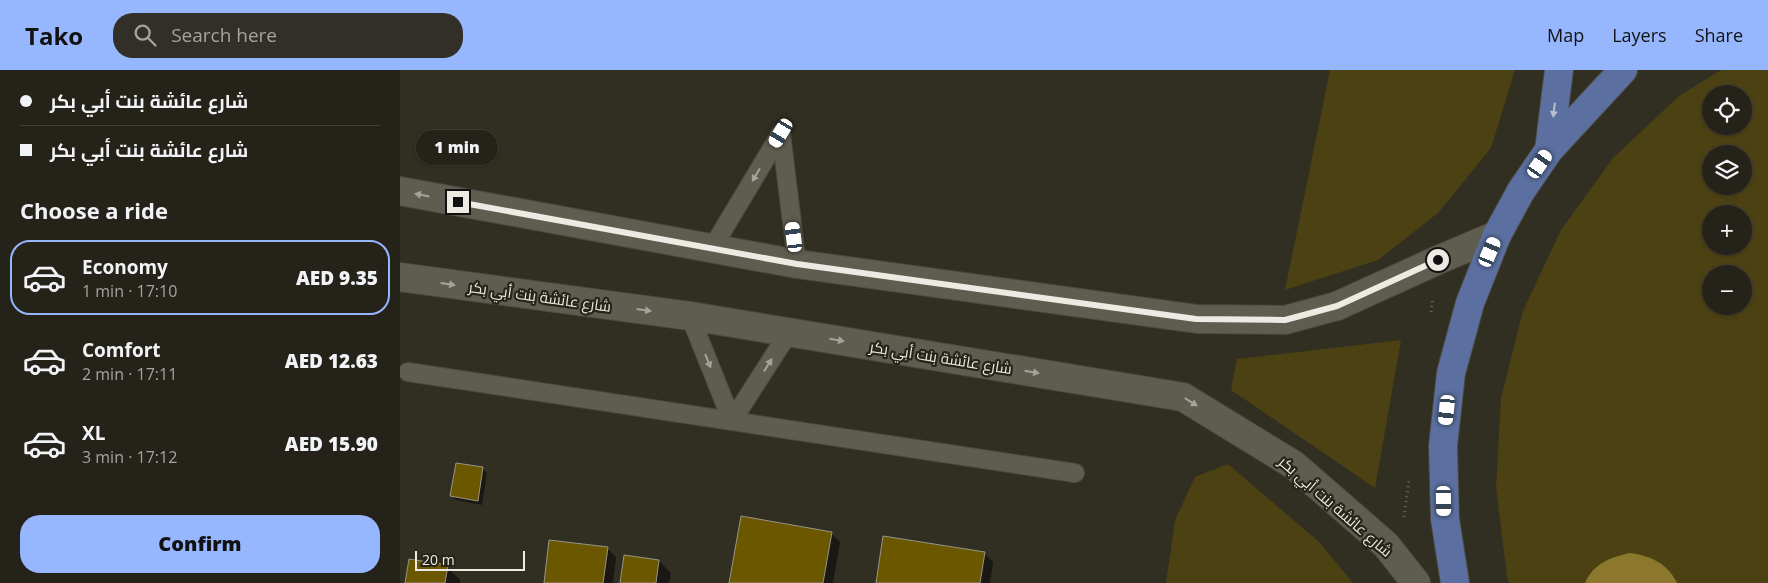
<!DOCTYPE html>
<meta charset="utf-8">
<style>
:root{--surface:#25221a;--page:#312f27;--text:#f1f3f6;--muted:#a3a4a2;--line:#423f39;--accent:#96b6fd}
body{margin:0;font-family:"Open Sans",Cairo,sans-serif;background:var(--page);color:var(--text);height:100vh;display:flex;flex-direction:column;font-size:19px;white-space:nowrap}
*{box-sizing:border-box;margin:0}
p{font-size:16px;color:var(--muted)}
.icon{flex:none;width:28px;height:28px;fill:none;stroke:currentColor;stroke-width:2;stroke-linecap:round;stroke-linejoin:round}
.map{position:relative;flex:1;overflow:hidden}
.panel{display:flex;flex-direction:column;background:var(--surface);width:400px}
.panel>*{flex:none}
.guide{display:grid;align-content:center;height:110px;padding:0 20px;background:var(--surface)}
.tools{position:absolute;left:1302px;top:15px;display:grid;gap:10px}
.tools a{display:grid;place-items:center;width:50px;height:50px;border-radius:50%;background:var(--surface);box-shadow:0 1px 4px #0004,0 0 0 1px var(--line);font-size:25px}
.scale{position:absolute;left:15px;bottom:12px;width:110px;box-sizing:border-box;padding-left:5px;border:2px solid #eceae3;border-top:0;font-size:14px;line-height:18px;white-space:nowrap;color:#eceae3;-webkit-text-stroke:4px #272419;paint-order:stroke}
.end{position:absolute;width:22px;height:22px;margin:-11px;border:6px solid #eceae3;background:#111;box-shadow:0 0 0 2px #111}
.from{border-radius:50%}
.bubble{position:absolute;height:35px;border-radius:18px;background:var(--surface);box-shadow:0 1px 4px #0004,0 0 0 1px var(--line);font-size:16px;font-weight:800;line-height:35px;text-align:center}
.car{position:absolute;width:15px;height:30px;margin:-15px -8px;border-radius:6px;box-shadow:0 0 4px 1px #0007;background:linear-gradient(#fff 24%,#345 0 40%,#fff 0 76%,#345 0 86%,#fff 0)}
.guide b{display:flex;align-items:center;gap:18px;height:48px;font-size:19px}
.guide b+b{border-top:1px solid var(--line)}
.guide i{width:12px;height:12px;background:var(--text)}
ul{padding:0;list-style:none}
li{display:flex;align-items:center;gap:15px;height:75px;margin:0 10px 8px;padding:0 10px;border:2px solid transparent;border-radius:20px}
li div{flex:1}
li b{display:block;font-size:19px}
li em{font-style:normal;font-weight:800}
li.on{border-color:var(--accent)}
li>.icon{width:45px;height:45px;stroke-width:1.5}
h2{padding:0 20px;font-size:22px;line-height:60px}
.action{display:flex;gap:10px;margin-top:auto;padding:10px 20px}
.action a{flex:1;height:58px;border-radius:20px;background:var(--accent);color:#111;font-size:20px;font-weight:800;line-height:58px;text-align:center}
header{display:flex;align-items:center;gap:30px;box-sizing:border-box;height:70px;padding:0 25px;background:var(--accent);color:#111}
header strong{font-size:24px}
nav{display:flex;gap:28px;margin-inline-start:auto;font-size:18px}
.search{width:350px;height:45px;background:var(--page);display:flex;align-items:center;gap:12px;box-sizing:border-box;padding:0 18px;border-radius:20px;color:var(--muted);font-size:19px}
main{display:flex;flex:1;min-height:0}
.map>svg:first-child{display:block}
</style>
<header>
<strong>Tako</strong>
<div class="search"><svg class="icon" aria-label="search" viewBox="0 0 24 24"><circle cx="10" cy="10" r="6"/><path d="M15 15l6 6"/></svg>Search here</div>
<nav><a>Map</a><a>Layers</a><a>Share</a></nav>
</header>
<main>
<section class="panel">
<div class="guide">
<b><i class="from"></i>شارع عائشة بنت أبي بكر</b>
<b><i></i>شارع عائشة بنت أبي بكر</b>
</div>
<h2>Choose a ride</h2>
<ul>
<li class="on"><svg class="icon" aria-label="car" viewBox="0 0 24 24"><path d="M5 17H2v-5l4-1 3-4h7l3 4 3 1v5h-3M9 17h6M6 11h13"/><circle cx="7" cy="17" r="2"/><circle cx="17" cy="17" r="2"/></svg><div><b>Economy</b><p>1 min · 17:10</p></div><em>AED 9.35</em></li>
<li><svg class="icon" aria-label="car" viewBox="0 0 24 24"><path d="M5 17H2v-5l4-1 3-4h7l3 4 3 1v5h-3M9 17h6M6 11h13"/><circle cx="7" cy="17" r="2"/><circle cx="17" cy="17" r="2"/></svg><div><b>Comfort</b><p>2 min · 17:11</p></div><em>AED 12.63</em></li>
<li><svg class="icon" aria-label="car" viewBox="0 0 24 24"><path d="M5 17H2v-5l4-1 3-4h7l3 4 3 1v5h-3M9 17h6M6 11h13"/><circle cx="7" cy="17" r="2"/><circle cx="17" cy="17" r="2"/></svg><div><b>XL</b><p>3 min · 17:12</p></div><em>AED 15.90</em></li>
</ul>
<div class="action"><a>Confirm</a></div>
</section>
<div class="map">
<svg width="1368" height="513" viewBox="0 0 1368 513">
<rect width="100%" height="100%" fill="#312e22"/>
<g fill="#4c4113" fill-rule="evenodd">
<path d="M930 0H1115L1091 78 1038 143 978 190 885 220Z"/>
<path d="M1321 0H1368V513H1109L1107 506 1096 417 1101 328 1123 241 1161 160 1213 88 1279 26ZM1311 24H1344V56H1311ZM1311 84H1344V116H1311ZM1311 144H1344V176H1311ZM1311 204H1344V236H1311Z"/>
<path d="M1001 270 975 418 831 320 837 289Z"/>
<path d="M828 394 918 471 953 513H766L775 450 795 407Z"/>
</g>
<path fill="#8b782d" d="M1230 483C1251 486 1267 493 1277 513H1185C1193 494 1210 487 1230 483Z"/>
<g fill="#0007">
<path d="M57 394 83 399 87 403 82 435 56 430 52 426Z"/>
<path d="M431 463 440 472 433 513H331Z"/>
<path d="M207 478 216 487 213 513H145Z"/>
<path d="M584 483 593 492 590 513H477Z"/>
<path d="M259 491 271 503 269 513H221Z"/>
<path d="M47 497 60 510V513H6Z"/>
</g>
<g fill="#6a5700" stroke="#989587">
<path d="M56 393 83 397 78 431 50 426Z"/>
<path d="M341 446 432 462 423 513H329Z"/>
<path d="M483 466 585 482 580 513H476Z"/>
<path d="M149 470 208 477 203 513H144Z"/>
<path d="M224 485 259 490 256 513H220Z"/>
<path d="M9 489 48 495 45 513H5Z"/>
</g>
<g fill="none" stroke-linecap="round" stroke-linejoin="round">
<defs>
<g id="service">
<path d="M381 63 397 194"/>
<path d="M311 180 381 63"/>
<path d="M290 246 332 351"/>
<path d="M8 302 675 403"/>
<path d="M332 351 389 262"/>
</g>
<g id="minor">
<path d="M0 121 397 194 797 249 885 250 937 236 1038 190 1097 165"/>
<path d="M0 207 290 246 783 327 894 395 986 475 1016 513"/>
</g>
<g id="primary">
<path d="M1149 80 1159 0"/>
<path d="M1055 513 1045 449 1043 376 1051 303 1070 233 1097 165 1121 121 1149 80 1223 0"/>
</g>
</defs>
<use href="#service" stroke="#4c493f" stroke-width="20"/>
<use href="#minor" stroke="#4c493f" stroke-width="30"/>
<use href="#primary" stroke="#4c493f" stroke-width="30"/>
<g stroke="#6d6a60" stroke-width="3" stroke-dasharray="1 4" stroke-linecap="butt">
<path d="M1031 242 1033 228"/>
<path d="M1004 447 1009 411"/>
</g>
<use href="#service" stroke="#5f5c50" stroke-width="18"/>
<use href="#minor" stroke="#5f5c50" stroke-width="28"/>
<use href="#primary" stroke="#5b70a0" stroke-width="28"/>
</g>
<defs><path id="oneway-solid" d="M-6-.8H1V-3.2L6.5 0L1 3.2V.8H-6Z" transform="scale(1.25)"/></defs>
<use fill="#b9bfcc" href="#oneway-solid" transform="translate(1154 40) rotate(97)"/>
<g fill="#a6a39a">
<use href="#oneway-solid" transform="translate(356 105) rotate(121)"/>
<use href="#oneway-solid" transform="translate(22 125) rotate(-169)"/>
<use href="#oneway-solid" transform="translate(48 214) rotate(8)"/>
<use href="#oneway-solid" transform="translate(244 240) rotate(8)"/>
<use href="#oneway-solid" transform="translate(437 270) rotate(9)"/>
<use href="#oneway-solid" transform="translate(308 291) rotate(68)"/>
<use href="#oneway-solid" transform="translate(368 295) rotate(-58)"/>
<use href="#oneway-solid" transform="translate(632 302) rotate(9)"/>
<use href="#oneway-solid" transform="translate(791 332) rotate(32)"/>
</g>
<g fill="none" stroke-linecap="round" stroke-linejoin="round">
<path stroke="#eceae3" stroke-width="6" d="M58 132 397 194 796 249 885 250 937 236 1038 190"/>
</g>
<g text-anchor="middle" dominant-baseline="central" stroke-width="4.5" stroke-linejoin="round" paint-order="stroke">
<g font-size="15" fill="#eceae3" stroke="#272419">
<text transform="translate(140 226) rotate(8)">شارع عائشة بنت أبي بكر</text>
<text transform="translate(541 287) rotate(9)">شارع عائشة بنت أبي بكر</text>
<text transform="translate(936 436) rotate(41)">شارع عائشة بنت أبي بكر</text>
</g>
</g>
</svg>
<div class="tools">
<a><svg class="icon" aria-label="locate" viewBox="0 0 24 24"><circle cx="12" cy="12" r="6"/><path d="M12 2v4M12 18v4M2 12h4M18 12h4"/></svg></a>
<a><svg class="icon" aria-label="layers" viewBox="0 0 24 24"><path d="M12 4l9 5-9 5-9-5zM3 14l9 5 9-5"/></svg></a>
<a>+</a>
<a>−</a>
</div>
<div class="scale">20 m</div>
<i class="end from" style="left:1038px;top:190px"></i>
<i class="end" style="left:58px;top:132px"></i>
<div class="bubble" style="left:16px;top:60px;width:82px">1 min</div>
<i class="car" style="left:381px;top:63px;rotate:211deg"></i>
<i class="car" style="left:1140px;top:94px;rotate:35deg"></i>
<i class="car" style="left:394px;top:167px;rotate:353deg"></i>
<i class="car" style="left:1090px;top:182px;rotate:23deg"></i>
<i class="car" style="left:1047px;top:340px;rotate:186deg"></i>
<i class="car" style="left:1044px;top:431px;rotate:179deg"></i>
</div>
</main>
